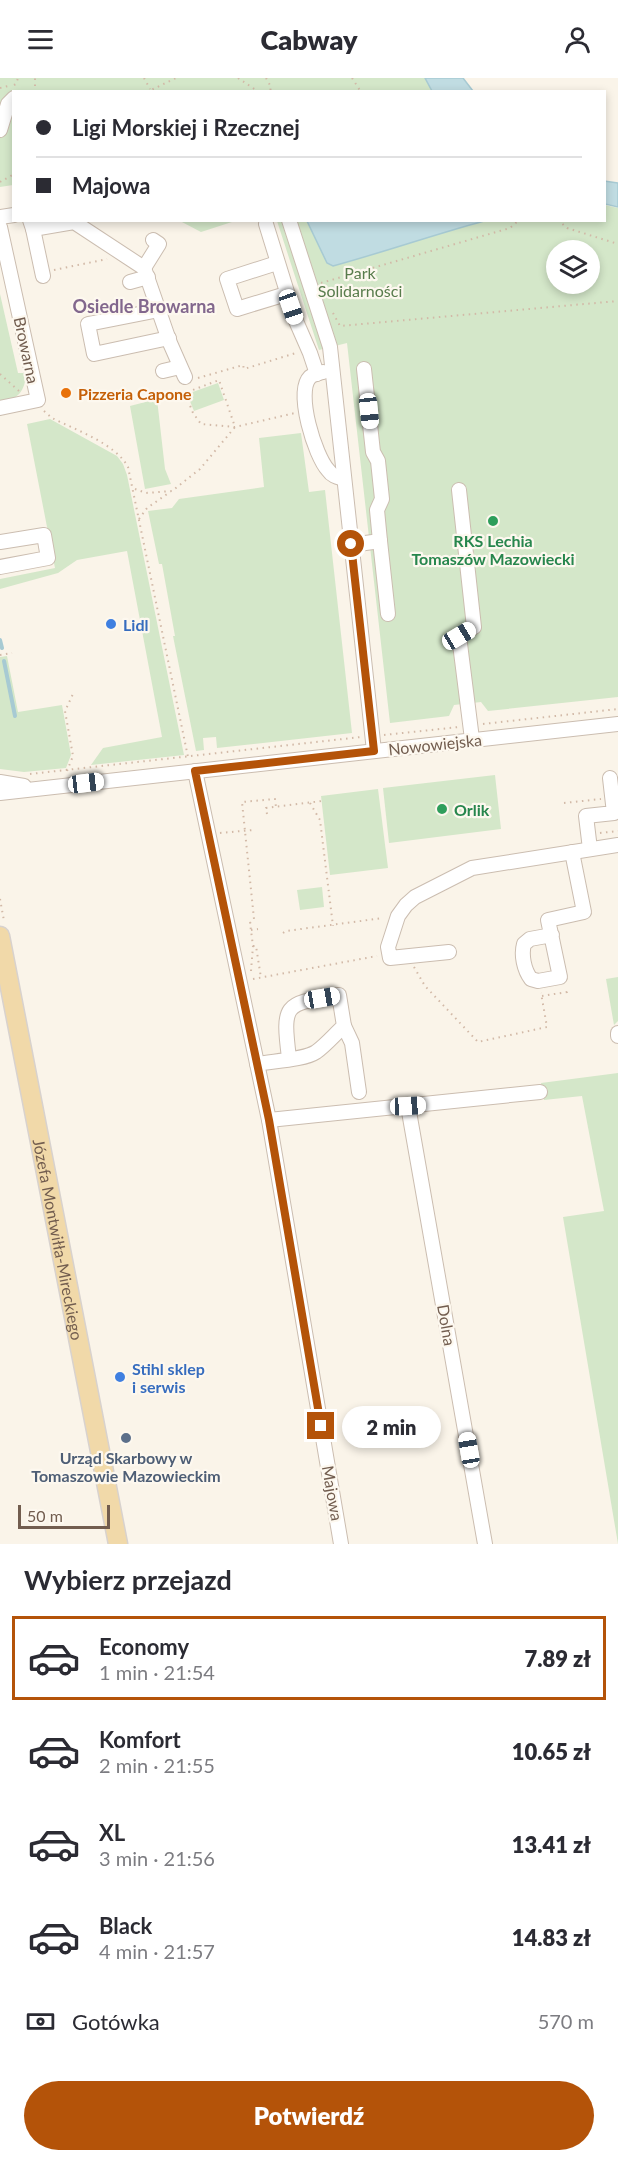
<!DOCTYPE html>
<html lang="pl">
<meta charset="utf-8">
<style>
:root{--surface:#fff;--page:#f2f2f3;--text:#2b2b33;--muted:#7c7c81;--line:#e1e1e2;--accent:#b45309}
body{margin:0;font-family:Lato,sans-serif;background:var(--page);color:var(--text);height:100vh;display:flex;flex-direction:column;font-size:22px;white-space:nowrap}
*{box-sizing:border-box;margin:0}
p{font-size:20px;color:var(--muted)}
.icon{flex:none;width:33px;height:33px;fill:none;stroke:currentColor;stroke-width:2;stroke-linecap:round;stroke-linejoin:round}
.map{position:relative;height:1466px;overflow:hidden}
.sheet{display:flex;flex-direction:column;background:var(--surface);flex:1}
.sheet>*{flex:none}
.top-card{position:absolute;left:12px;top:12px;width:594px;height:132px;border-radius:0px;box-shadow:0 3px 9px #0003;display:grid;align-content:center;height:132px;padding:0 24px;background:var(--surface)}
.tools{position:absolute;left:546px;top:162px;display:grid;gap:12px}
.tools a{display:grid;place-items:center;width:54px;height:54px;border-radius:50%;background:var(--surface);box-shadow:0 3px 9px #0003;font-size:30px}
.scale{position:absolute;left:18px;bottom:15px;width:92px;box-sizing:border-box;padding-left:6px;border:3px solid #725d4f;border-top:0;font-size:16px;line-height:21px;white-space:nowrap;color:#725d4f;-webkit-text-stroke:4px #fdf8ef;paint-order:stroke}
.end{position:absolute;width:27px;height:27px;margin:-14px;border:8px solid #b45309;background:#fff;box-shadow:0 0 0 3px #fff}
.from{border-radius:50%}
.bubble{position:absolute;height:42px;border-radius:21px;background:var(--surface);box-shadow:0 3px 9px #0003;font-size:20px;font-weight:800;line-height:42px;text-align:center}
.car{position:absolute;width:18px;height:36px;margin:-18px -9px;border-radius:8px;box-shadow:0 0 4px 2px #0007;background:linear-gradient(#fff 24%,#345 0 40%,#fff 0 76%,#345 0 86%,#fff 0)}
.top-card b{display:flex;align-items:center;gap:21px;height:57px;font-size:22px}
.top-card b+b{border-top:2px solid var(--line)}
.top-card i{width:15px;height:15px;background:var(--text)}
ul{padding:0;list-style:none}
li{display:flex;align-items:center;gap:18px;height:84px;margin:0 12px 9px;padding:0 12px;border:3px solid transparent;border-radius:0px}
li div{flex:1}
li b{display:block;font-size:22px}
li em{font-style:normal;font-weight:800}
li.active{border-color:var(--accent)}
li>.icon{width:54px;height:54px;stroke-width:1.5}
h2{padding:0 24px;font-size:27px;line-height:72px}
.pay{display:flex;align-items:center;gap:15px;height:66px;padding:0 24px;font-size:22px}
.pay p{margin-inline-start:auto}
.button{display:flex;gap:12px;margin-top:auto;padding:12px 24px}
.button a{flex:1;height:69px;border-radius:36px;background:var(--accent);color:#fff;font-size:24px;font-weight:800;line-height:69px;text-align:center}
header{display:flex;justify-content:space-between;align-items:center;height:78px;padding:0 24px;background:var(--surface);font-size:27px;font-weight:800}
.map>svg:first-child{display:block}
</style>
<header><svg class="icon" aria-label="menu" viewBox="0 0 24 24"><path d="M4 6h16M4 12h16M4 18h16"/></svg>Cabway<svg class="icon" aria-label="person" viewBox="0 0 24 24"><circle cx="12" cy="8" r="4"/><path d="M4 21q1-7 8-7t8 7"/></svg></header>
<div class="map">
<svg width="618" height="1466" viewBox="0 0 618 1466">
<rect width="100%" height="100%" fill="#faf4e9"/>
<g fill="#d4e7c9" fill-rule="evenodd">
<path d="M0 0H425L435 13 14 14 13 107 0 109Z"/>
<path d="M605 127 618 130V619L488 633 481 624 454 627 449 638 390 645 347 265 319 272 277 143 604 142ZM556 172H590V206H556Z"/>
<path d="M180 143H235L201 154Z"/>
<path d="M0 216 18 295H26C25 314 18 321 0 325Z"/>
<path d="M218 305 224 322 194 333 187 316Z"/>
<path d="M157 321 165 391 171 406 145 411 130 328Z"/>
<path d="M50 341 117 378 123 386 127 397 184 677 91 687 103 670 162 659 127 473 77 482 58 495 0 511V501L55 490 27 346Z"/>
<path d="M301 355 309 414 325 412 352 655 217 670 216 659 203 660 204 672 196 673 173 558H175L162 486H159L148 433 172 430 179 421 264 409 259 360Z"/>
<path d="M7 578 18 634 62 627 71 677 66 690 24 694 0 691V579Z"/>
<path d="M495 697 501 751 389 765 383 710Z"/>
<path d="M378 711 388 790 330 797 321 718Z"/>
<path d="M322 809 324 829 300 832 297 812Z"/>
<path d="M618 899V943L614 947 606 901Z"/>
<path d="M618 995V1466L563 1139 604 1133 582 1018 544 1022 541 1005Z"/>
</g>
<g fill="#c0dce2" stroke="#a7cad3" stroke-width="1.5">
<path d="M425 0H463L473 13H432Z"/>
<path d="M604 103 618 105V129L605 126Z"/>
<path d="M307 143V142L484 143C433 157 384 174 333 188L327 185Z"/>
</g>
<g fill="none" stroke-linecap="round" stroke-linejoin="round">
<g stroke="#a7cad3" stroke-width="4">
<path d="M0 562 2 570"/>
<path d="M4 583 15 638"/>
</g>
<defs>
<g id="minor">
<path d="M0 52 8 26 14 20"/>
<path d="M0 139 14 137"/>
<path d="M30 142 33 151 74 144 144 190 170 265 185 299"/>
<path d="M289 142 330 269 374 673"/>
<path d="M266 146 296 243 310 275 317 296"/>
<path d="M0 149 38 322 0 330"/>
<path d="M33 151 43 198"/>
<path d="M277 185 227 201 237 231 286 216"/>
<path d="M144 190 159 166 153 162"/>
<path d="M130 204 148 199"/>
<path d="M159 232 88 246 94 276 169 260"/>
<path d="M364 291 373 374 378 383 382 421 377 432 380 463"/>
<path d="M163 293 180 289"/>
<path d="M323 294C319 295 314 296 310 299 295 314 315 378 328 392 332 398 337 399 344 401"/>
<path d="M459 412 474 549 459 558 472 661"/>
<path d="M0 464 44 457 48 480 0 489"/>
<path d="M351 467 380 463 388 536"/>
<path d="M195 693 269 1042 341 1466"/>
<path d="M0 704 24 708"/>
<path d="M0 715 618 646"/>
<path d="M590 771 586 738 614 735 610 700"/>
<path d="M552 857 530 861 524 866C521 877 524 892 531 901L538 903 560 899 548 842 584 834 572 774"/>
<path d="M449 874 390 880 388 869 398 838 406 827 415 819 472 790 618 767"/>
<path d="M344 948 352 965 359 1014"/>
<path d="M618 955V958"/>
<path d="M257 986C272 983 304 982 316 974 326 967 335 956 344 948L339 917C285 926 282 924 289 980"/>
<path d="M408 1028 485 1466"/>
<path d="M269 1042 540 1014"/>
</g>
<g id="major">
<path id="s1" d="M0 858 118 1466"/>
</g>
</defs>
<use href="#minor" stroke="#cbbdb0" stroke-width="16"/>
<use href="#major" stroke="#d8d2ce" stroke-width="21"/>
<g stroke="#d2b9a7" stroke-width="2" stroke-dasharray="1.5 4.5" stroke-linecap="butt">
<path d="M144 0 150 11"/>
<path d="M238 0 259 14"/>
<path d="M266 0 271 9 270 14"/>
<path d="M352 0 361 14"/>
<path d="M14 7 16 6 18 0"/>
<path d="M0 10 8 8"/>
<path d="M35 14V0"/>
<path d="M147 14 176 0"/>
<path d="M0 104 14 96"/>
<path d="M558 142 567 150 618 166"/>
<path d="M54 192 107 181"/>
<path d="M321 205 510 150 519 142"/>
<path d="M333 235 340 248 618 223"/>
<path d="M0 296 20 314"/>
<path d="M198 300 243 287 244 291 296 275"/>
<path d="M44 333 52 340C76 352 116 366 128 389L188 679"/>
<path d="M135 411 146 415 172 413 200 391 235 349 219 302 185 315 193 335 201 346 235 349 295 335"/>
<path d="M139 441 147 430 170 414"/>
<path d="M0 577 12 575"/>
<path d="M483 646 618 631"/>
<path d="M384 657 459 649"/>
<path d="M67 693 73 678 65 633 73 616"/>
<path d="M30 696 361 659"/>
<path d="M310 725 320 742 333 848"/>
<path d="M564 725 601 721"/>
<path d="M267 736 266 730 322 723"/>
<path d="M220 755 253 752"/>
<path d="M600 755 618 753"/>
<path d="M0 821 4 843"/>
<path d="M251 852 258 851"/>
<path d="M283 855 286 853 383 840"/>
<path d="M253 868H256L261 900"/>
<path d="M414 889 425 908 478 964 547 949 541 915"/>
<path d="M251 893 253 868 250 845 254 841 242 724 275 721 276 729"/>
<path d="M253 901 377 878"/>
<path d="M542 918 567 914V910"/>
</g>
<use href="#minor" stroke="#fff" stroke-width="14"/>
<use href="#major" stroke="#f1d9a9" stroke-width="18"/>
</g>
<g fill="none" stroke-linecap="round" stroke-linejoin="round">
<path stroke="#b45309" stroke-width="8" d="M321 1348 269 1042 195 693 374 673 351 466"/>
</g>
<circle fill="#e8710a" stroke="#fdf8ef" stroke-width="2" cx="66" cy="315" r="6"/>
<g fill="#2e9e5b" stroke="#fdf8ef" stroke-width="2">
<circle cx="493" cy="443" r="6"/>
<circle cx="442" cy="731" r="6"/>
</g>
<g fill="#3f7fe0" stroke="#fdf8ef" stroke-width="2">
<circle cx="111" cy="546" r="6"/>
<circle cx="120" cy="1299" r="6"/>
</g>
<circle fill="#5c6f8a" stroke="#fdf8ef" stroke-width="2" cx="126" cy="1360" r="6"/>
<g text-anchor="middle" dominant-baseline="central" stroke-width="4.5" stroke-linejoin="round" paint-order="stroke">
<g font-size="16" fill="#587c4c" stroke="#fdf8ef">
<text x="360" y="194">Park<tspan x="360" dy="18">Solidarności</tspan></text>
</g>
<g font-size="16" fill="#725d4f" stroke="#fdf8ef">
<text transform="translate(27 272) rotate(78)">Browarna</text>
<text transform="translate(435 666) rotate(-6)">Nowowiejska</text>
<text stroke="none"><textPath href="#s1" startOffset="309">Józefa Montwiłła-Mireckiego</textPath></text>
<text transform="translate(447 1247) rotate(80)">Dolna</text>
<text transform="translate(333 1415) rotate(80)">Majowa</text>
</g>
<g font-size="16" font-weight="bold" fill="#c56008" stroke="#fdf8ef" text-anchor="start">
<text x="78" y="315">Pizzeria Capone</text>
</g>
<g font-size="16" font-weight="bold" fill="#27864d" stroke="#fdf8ef">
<text x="493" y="462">RKS Lechia<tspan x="493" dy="18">Tomaszów Mazowiecki</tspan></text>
<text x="454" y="731" text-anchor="start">Orlik</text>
</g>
<g font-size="16" font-weight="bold" fill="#366cbe" stroke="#fdf8ef" text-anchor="start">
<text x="123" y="546">Lidl</text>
<text x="132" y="1290">Stihl sklep<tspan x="132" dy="18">i serwis</tspan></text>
</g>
<g font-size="16" font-weight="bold" fill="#4e5e75" stroke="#fdf8ef">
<text x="126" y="1379">Urząd Skarbowy w<tspan x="126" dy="18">Tomaszowie Mazowieckim</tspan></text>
</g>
<g font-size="18" font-weight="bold" fill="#82678d" stroke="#fdf8ef">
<text x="144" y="228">Osiedle Browarna</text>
</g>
</g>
</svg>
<div class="tools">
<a><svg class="icon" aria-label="layers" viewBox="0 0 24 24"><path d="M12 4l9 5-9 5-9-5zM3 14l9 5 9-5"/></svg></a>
</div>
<div class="scale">50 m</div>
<i class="end from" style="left:351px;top:466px"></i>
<i class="end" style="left:321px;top:1348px"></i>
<div class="bubble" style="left:342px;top:1328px;width:99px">2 min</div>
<i class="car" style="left:291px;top:229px;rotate:161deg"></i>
<i class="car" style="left:369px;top:333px;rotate:174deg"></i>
<i class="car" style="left:459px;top:558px;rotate:59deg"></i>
<i class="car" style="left:86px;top:705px;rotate:83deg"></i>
<i class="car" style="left:322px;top:920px;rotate:80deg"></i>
<i class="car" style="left:408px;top:1028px;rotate:87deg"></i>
<i class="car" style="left:469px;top:1372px;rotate:350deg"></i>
<div class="top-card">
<b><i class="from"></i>Ligi Morskiej i Rzecznej</b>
<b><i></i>Majowa</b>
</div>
</div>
<section class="sheet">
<h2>Wybierz przejazd</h2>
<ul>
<li class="active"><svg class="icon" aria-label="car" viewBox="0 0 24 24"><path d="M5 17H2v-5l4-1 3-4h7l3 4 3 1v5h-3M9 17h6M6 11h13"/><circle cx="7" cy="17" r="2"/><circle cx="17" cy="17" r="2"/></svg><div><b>Economy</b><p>1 min · 21:54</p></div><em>7.89 zł</em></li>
<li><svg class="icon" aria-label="car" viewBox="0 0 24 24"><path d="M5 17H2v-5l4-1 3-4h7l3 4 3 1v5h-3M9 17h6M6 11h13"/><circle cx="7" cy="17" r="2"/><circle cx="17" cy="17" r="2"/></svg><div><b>Komfort</b><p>2 min · 21:55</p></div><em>10.65 zł</em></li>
<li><svg class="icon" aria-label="car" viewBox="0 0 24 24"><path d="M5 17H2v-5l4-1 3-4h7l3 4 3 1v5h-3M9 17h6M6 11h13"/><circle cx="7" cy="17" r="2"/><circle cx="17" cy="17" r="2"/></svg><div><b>XL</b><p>3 min · 21:56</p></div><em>13.41 zł</em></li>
<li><svg class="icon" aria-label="car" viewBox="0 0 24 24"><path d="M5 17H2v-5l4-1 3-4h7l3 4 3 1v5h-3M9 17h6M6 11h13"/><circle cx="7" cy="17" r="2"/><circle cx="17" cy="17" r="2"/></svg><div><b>Black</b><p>4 min · 21:57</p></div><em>14.83 zł</em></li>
</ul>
<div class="pay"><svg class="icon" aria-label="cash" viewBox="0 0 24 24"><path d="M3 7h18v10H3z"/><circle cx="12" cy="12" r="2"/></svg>Gotówka<p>570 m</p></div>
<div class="button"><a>Potwierdź</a></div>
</section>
